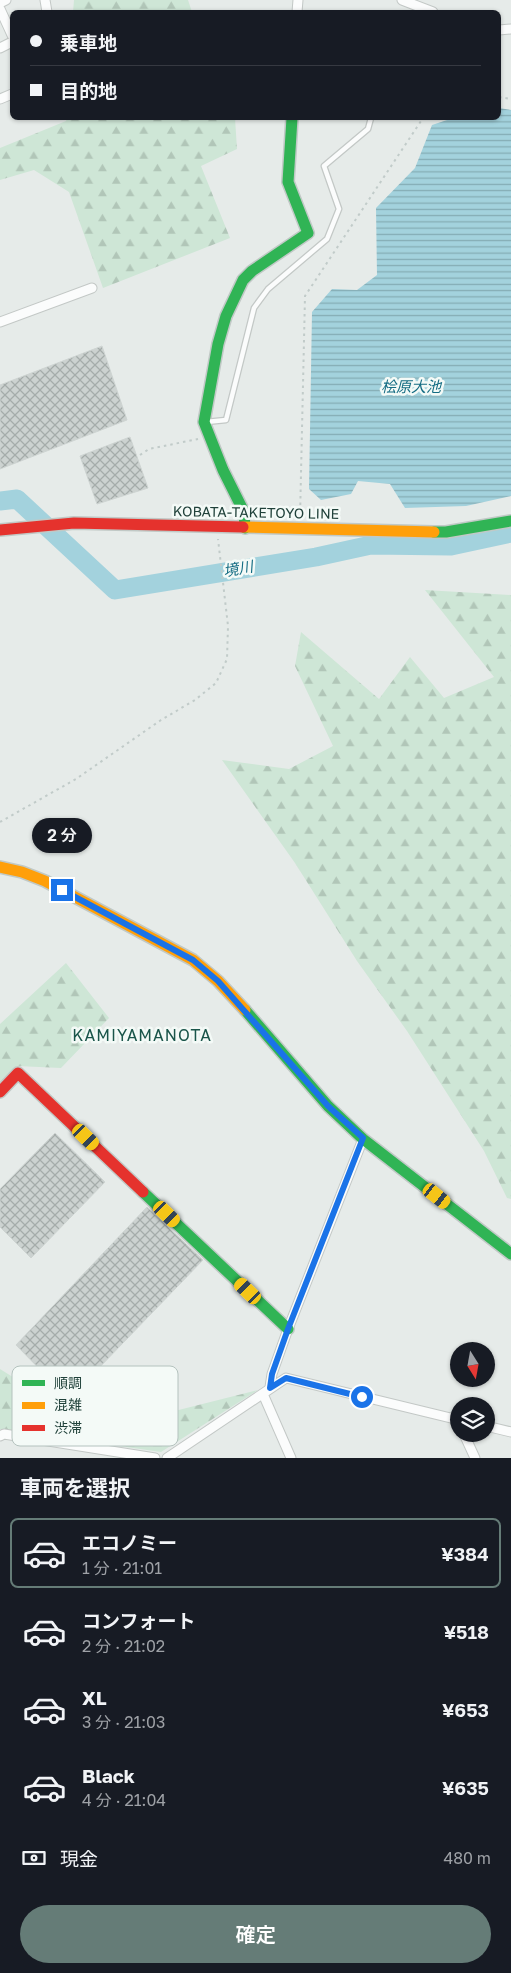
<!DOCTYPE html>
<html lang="ja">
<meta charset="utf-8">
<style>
:root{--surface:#171b24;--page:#242831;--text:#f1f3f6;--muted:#9ea1a6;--line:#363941;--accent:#657c77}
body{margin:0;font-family:"Golos Text","Noto Sans JP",sans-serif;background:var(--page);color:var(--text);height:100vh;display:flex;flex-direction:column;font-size:19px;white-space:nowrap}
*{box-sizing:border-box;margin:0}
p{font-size:16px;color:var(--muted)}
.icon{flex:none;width:28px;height:28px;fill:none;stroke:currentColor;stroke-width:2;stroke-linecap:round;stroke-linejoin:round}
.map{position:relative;height:1458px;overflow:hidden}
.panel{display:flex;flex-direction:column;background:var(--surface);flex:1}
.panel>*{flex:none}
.top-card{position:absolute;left:10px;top:10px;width:491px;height:110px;border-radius:8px;box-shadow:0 1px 4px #0004;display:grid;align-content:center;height:110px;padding:0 20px;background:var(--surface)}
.needle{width:32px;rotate:169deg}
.tools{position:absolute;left:450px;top:1342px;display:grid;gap:10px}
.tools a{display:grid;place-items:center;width:45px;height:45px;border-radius:50%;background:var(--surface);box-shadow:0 1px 4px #0004;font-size:25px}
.end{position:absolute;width:22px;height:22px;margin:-11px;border:6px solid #1a73e8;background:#fff;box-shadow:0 0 0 2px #fff}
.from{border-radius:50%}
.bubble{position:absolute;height:35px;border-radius:18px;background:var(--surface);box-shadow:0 1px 4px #0004;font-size:16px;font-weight:600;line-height:35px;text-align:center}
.car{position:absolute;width:15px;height:30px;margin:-15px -8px;border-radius:6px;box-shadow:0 0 4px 1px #0007;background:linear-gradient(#f5c518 24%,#345 0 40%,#f5c518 0 76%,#345 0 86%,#f5c518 0)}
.top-card b{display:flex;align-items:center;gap:18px;height:48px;font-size:19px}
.top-card b+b{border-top:1px solid var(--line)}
.top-card i{width:12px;height:12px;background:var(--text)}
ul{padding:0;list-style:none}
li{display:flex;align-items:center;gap:15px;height:70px;margin:0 10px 8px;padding:0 10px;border:2px solid transparent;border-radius:8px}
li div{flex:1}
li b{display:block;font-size:19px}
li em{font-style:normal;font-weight:600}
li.active{border-color:var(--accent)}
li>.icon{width:45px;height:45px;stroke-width:1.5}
h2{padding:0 20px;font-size:22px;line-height:60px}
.pay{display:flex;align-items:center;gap:12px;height:55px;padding:0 20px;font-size:19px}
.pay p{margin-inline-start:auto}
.cta{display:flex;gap:10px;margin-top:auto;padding:10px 20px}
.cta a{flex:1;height:58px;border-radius:30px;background:var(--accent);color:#fff;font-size:20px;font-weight:600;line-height:58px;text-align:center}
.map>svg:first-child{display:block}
</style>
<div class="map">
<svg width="511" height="1458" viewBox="0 0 511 1458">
<defs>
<pattern id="forest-firs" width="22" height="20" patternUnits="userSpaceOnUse" patternTransform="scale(1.25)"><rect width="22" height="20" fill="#cee6d6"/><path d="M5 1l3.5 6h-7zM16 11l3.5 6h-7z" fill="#b1c6b8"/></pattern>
<pattern id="water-rules" width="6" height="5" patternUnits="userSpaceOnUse" patternTransform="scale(1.25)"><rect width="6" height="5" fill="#a3d2dd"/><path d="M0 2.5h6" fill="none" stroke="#84acb4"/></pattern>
<pattern id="building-cross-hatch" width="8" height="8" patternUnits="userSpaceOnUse" patternTransform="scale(1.25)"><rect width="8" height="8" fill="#ccd2d0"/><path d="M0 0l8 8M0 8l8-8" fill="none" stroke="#a5acaa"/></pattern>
</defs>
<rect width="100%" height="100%" fill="#e6ebe9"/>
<g fill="url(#forest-firs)">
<path d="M74 0H188L192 12H73Z"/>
<path d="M67 118H235L237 149 201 166 230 238 103 288 69 192 34 170 0 180V148L66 121Z"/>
<path d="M425 590 511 595V1199L507 1198 484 1151 407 1031 357 961 295 863 222 760 289 769 333 746 295 666 301 632 379 699 410 657 444 698 494 677Z"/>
<path d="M66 963 109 1018 61 1068 17 1066 0 1084V1024Z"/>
<path d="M0 1369 96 1429 123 1424 258 1390 161 1452 0 1429Z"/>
</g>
<path fill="url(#water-rules)" d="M499 108 511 110V496L466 506 405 508 390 484 358 481 351 494 321 500 309 489 312 312 332 289 357 290 377 275 376 208 415 168 432 125 453 118H499Z"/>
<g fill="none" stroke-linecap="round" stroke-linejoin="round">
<path stroke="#a3d2dd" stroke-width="19" d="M0 501 17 499 115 590 316 557 371 545 451 546 511 533"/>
</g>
<g fill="url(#building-cross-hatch)" stroke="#ced4d2">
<path d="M102 346 127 420 0 469V385Z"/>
<path d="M130 437 148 488 97 504 80 456Z"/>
<path d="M55 1133 105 1182 31 1258 0 1227V1189Z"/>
<path d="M147 1207 203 1260 69 1399 16 1345Z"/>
</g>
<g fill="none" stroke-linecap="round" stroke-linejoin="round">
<defs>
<path id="lane" d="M206 422 226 420 254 308 268 289 327 239 339 209 324 166 368 129 371 118"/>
<g id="street">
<path d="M45 0 47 12"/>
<path d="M402 0 433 12"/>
<path d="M0 3 6 0"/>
<path d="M0 9 12 35"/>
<path d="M297 12 298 0"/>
<path d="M499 30 511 29"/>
<path d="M0 48 12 42"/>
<path d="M0 99 12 94"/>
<path d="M0 322 92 288"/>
<path d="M270 1387 272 1374 288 1329 363 1139"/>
<path d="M263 1394 291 1458"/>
<path d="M486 1426 511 1432"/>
<path d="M464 1434 475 1458"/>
<path d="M0 1436 4 1434 155 1458"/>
<path d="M167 1458 286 1378 459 1420"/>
</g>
<g id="fast">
<path d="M245 528 244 512 223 470 204 422 218 344 226 316 243 280 252 271 308 233 288 182 292 118"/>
<path d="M434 532H446L511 521"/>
<path d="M245 1010 328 1106 363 1139 511 1254"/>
<path d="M143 1192 288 1329"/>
</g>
<g id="slow">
<path d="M243 527 434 532"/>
<path d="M0 867 22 872 45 881 193 960 218 981 245 1010"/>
</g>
<g id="jam">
<path d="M0 530 74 523 243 527"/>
<path d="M0 1092 18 1073 143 1192"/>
</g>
</defs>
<use href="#lane" stroke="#c3c8c6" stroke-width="7"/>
<use href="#street" stroke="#c3c8c6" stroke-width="11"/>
<use href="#fast" stroke="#c1c9c6" stroke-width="14"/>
<use href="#slow" stroke="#c1c9c6" stroke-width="14"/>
<use href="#jam" stroke="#c1c9c6" stroke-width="14"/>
<g stroke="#c1cbc9" stroke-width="2" stroke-dasharray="2.5 4" stroke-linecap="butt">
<path d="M499 97 511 99"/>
<path d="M140 455 149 449 198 439"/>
<path d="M300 518 305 296 423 118"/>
<path d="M0 822 76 779 161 720 195 700 216 683 227 659 228 626 218 539"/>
</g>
<use href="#lane" stroke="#fbfcfc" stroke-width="4.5"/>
<use href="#street" stroke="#fbfcfc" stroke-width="9"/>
<use href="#fast" stroke="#30b455" stroke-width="11"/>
<use href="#slow" stroke="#ff9f0a" stroke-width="11"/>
<use href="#jam" stroke="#e5322d" stroke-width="11"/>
</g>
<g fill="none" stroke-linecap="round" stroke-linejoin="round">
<path stroke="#1a73e8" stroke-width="6" d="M62 890 193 960 218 981 328 1106 363 1138 288 1329 272 1374 270 1388 286 1378 362 1397"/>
</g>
<g text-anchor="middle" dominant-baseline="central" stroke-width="5" stroke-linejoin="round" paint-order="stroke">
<g font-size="14" fill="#20413a" stroke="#f4faf7">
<text transform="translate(256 512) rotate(1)">KOBATA-TAKETOYO LINE</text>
</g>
<g font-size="15" font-style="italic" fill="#146c83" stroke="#f4faf7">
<text x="411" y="386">桧原大池</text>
<text transform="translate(238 568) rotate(-10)">境川</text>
</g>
<g font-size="16" letter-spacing="1" fill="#1a554a" stroke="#f4faf7">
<text x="142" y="1035">KAMIYAMANOTA</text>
</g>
</g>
<rect x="12" y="1366" width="166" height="80" rx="8" fill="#f4faf7" stroke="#b4c2be" stroke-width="1"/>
<rect x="22" y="1380" width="23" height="6" fill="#30b455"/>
<rect x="22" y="1402" width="23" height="7" fill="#ff9f0a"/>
<rect x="22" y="1425" width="23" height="6" fill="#e5322d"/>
<g font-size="14" fill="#20413a">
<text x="54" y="1388">順調</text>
<text x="54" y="1410">混雑</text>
<text x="54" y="1433">渋滞</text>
</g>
</svg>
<div class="tools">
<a><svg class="needle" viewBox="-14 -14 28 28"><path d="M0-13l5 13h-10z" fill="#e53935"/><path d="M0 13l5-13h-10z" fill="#9ea1a6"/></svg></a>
<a><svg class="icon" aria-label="layers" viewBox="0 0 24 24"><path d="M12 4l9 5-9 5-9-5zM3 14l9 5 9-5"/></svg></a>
</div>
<i class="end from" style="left:362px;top:1397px"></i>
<i class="end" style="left:62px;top:890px"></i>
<div class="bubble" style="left:32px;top:818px;width:60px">2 分</div>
<i class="car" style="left:86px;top:1137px;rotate:134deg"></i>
<i class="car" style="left:437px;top:1196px;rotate:128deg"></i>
<i class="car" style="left:167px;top:1214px;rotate:134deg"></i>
<i class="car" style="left:248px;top:1291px;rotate:314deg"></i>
<div class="top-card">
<b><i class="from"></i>乗車地</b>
<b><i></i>目的地</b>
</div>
</div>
<section class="panel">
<h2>車両を選択</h2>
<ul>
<li class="active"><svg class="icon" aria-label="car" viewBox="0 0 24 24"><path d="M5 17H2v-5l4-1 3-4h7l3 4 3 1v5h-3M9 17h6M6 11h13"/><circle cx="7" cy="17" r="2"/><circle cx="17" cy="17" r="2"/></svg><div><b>エコノミー</b><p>1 分 · 21:01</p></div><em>¥384</em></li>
<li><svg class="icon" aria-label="car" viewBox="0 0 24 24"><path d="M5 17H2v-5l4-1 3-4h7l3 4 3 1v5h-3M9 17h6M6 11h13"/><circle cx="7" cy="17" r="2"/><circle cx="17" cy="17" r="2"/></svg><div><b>コンフォート</b><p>2 分 · 21:02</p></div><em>¥518</em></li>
<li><svg class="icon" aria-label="car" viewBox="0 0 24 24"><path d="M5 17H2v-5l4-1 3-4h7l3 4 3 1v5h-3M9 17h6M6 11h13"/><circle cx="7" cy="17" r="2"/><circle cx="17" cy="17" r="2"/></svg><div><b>XL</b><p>3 分 · 21:03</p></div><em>¥653</em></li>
<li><svg class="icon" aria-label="car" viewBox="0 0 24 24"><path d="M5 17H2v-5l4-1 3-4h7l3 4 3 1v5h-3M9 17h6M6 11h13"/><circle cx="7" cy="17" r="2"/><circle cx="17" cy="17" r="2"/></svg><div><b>Black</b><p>4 分 · 21:04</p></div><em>¥635</em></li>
</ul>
<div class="pay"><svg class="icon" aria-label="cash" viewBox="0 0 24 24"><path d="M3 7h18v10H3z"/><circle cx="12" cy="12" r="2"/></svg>現金<p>480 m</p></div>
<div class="cta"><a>確定</a></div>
</section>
